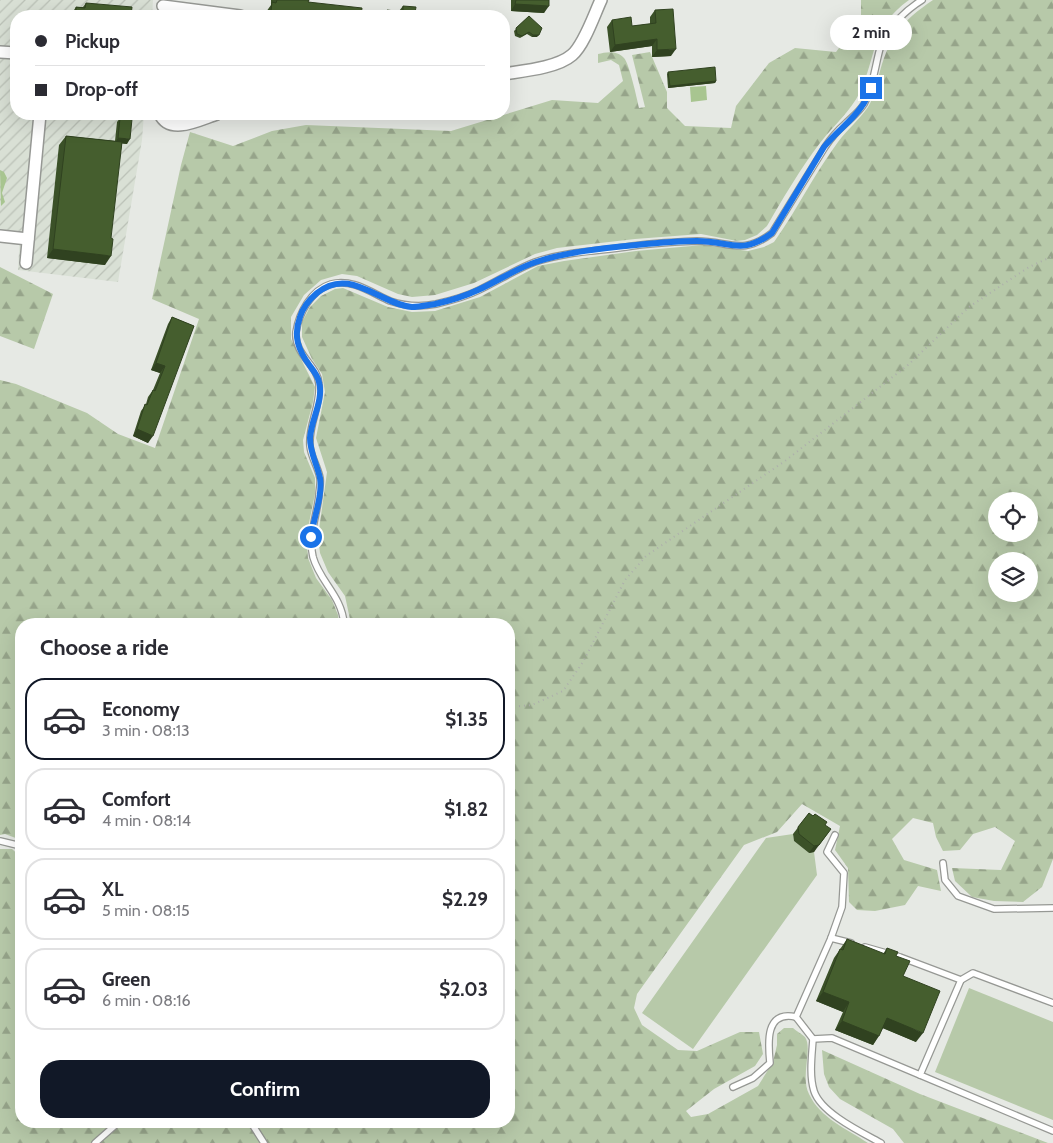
<!DOCTYPE html>
<meta charset="utf-8">
<style>
:root{--surface:#fff;--page:#f2f2f3;--text:#2b2b33;--muted:#7c7c81;--line:#e1e1e2;--accent:#111827}
body{margin:0;font-family:Cabin,sans-serif;background:var(--page);color:var(--text);height:100vh;display:flex;flex-direction:column;font-size:19px;white-space:nowrap}
*{box-sizing:border-box;margin:0}
p{font-size:16px;color:var(--muted)}
.icon{flex:none;width:28px;height:28px;fill:none;stroke:currentColor;stroke-width:2;stroke-linecap:round;stroke-linejoin:round}
.map{position:relative;flex:1;overflow:hidden}
.sheet{position:absolute;left:15px;top:618px;width:500px;height:510px;display:flex;flex-direction:column;background:var(--surface);border-radius:20px;box-shadow:0 5px 20px #0002}
.sheet>*{flex:none}
.banner{position:absolute;left:10px;top:10px;width:500px;height:110px;border-radius:20px;box-shadow:0 5px 20px #0002;display:grid;align-content:center;height:110px;padding:0 25px;background:var(--surface)}
.tools{position:absolute;left:988px;top:492px;display:grid;gap:10px}
.tools a{display:grid;place-items:center;width:50px;height:50px;border-radius:50%;background:var(--surface);box-shadow:0 5px 20px #0002;font-size:25px}
.end{position:absolute;width:22px;height:22px;margin:-11px;border:6px solid #1a73e8;background:#fff;box-shadow:0 0 0 2px #fff}
.from{border-radius:50%}
.bubble{position:absolute;height:35px;border-radius:18px;background:var(--surface);box-shadow:0 5px 20px #0002;font-size:16px;font-weight:700;line-height:35px;text-align:center}
.banner b{display:flex;align-items:center;gap:18px;height:48px;font-size:19px}
.banner b+b{border-top:1px solid var(--line)}
.banner i{width:12px;height:12px;background:var(--text)}
ul{padding:0;list-style:none}
li{display:flex;align-items:center;gap:15px;height:82px;margin:0 10px 8px;padding:0 15px;border:2px solid var(--line);border-radius:20px}
li div{flex:1}
li b{display:block;font-size:19px}
li em{font-style:normal;font-weight:700}
li.selected{border-color:var(--accent)}
li>.icon{width:45px;height:45px;stroke-width:1.5}
h2{padding:0 25px;font-size:22px;line-height:60px}
.action{display:flex;gap:10px;margin-top:auto;padding:10px 25px}
.action a{flex:1;height:58px;border-radius:20px;background:var(--accent);color:#fff;font-size:20px;font-weight:700;line-height:58px;text-align:center}
.map>svg:first-child{display:block}
</style>
<div class="map">
<svg width="1053" height="1143" viewBox="0 0 1053 1143">
<defs>
<pattern id="industrial-furrows" width="10" height="10" patternUnits="userSpaceOnUse" patternTransform="scale(1.25)"><rect width="10" height="10" fill="#d9e0d5"/><path d="M-1 1l2-2M0 10L10 0M9 11l2-2" fill="none" stroke="#bbc1b7"/></pattern>
<pattern id="forest-firs" width="22" height="20" patternUnits="userSpaceOnUse" patternTransform="scale(1.25)"><rect width="22" height="20" fill="#b7c9a9"/><path d="M5 1l3.5 6h-7zM16 11l3.5 6h-7z" fill="#96a48a"/></pattern>
</defs>
<rect width="100%" height="100%" fill="#e6e9e4"/>
<path fill="url(#industrial-furrows)" d="M0 0H153L152 16H16V114H144L142 140 118 282 18 270 20 233 0 231Z"/>
<g fill="url(#forest-firs)" fill-rule="evenodd">
<path d="M861 0H909C871 27 877 55 860 92 851 111 833 126 820 143 801 168 783 198 767 226L757 235 745 240 737 241 701 234 635 239 557 248 535 254 474 283 435 295 412 297 398 294 357 276 342 274 321 280 304 295 291 317V339L315 387 313 402 303 440 304 452 315 478V494L309 523 307 544 308 558 316 578 332 600 338 615 339 624H21V840L5 834 0 835V380L16 384 87 413 118 434 155 448 199 319 152 299 181 165 190 132 233 146 272 131 306 125 451 131 552 100 598 103 623 81 619 65 611 60 598 63V54C606 52 617 50 624 58 629 63 637 98 639 108L645 107 632 55 650 52 667 92V108L685 126 731 128 736 106 769 63 795 48 836 52 861 18Z"/>
<path d="M933 0H1053V859L1042 887 1023 902 994 901 972 897 955 881 952 868 1001 870 1015 841 995 827 973 834 960 850 943 851 936 837 933 823 913 818 892 839 904 860 937 870 941 891 918 886 905 905 875 911 857 910 849 902 848 868 835 850 840 826 802 804 777 832 744 845 637 994 634 1008 642 1025 678 1050 697 1051 740 1032H759L763 1054 755 1066 714 1089 686 1111 691 1117 708 1114 758 1086 773 1062 777 1045V1034L784 1028H793C796 1031 802 1034 805 1037 813 1049 800 1076 809 1094 820 1118 847 1129 868 1143H0V849H12L21 857V1121H509V624H351L345 596 328 572 320 553 318 537 327 472 316 438 325 392 322 374 312 359 302 337V322L310 307 321 296 335 289 343 288 388 307 412 312 435 311 480 297 538 266 564 261 636 251 703 245 748 251 764 247 774 242C797 210 814 174 838 142 847 130 859 120 868 107 875 96 876 84 880 71 890 36 902 21 933 0ZM996 501H1029V534H996ZM996 561H1029V594H996Z"/>
<path d="M0 267 53 294 34 349 0 336Z"/>
<path d="M822 1050 920 1094 1048 1143H904L893 1129 840 1099 829 1087 824 1074Z"/>
</g>
<g fill="#b7c9a9">
<path d="M793 834 794 841 809 853 814 852 817 875 693 1049 642 1013 766 838Z"/>
<path d="M969 988 1053 1022V1120L935 1072Z"/>
</g>
<g fill="#a8c590">
<path d="M706 86 707 100 691 102 690 87Z"/>
<path d="M0 170 4 172 7 178 2 193 5 202 1 206Z"/>
</g>
<g fill="none" stroke-linecap="round" stroke-linejoin="round">
<defs>
<g id="service">
<path d="M344 624C342 596 320 582 313 557 308 535 317 516 319 495 319 490 321 483 320 478 318 467 311 457 310 446 308 425 321 406 319 384 318 365 294 355 296 332 299 313 311 290 331 284 352 278 372 293 390 301 405 306 420 307 436 304 449 301 467 296 479 290 498 281 516 269 535 262 564 252 596 251 626 247 649 243 673 242 697 241 729 241 742 256 772 233L825 147C831 138 837 131 845 124 852 117 859 112 864 104 874 86 875 64 881 45 888 27 906 10 922 0"/>
<path d="M835 835 827 852 844 873 842 907 831 938 796 1017 813 1039 832 1038 920 1075"/>
<path d="M0 841 21 846"/>
<path d="M943 863 945 880 958 896 994 909 1053 908"/>
<path d="M831 938 851 943"/>
<path d="M865 947 900 957 961 980"/>
<path d="M1053 1003 973 973 961 980 920 1075 1053 1131"/>
<path d="M813 1039C812 1055 809 1075 814 1091 821 1113 861 1132 881 1143"/>
<path d="M733 1087 753 1078 770 1063C768 1043 765 1010 796 1017"/>
<path d="M250 1121 264 1143"/>
<path d="M95 1143 120 1121"/>
</g>
<g id="minor">
<path d="M163 6 240 16"/>
<path d="M0 52 16 53"/>
<path d="M504 74C522 71 557 68 572 55 584 45 594 15 601 0"/>
<path d="M160 114C170 136 201 119 217 114"/>
<path d="M0 236 28 239"/>
<path d="M26 263 40 114"/>
</g>
</defs>
<use href="#service" stroke="#969894" stroke-width="8"/>
<use href="#minor" stroke="#969894" stroke-width="14"/>
<path stroke="#adafab" stroke-width="2" stroke-dasharray="1 4" stroke-linecap="butt" d="M509 707 532 705 563 691 583 662 625 580 646 556 785 461 908 365 969 307 1029 267 1053 256"/>
<use href="#service" stroke="#fff" stroke-width="5.5"/>
<use href="#minor" stroke="#fff" stroke-width="11"/>
</g>
<g fill="#3b5128">
<path d="M271 0H309L308 2 361 16H265L266 12 271 5Z"/>
<path d="M511 0H549L544 13 511 11Z"/>
<path d="M86 3 131 16H70L76 7H83Z"/>
<path d="M403 6 415 13 444 16H382L387 10 399 11Z"/>
<path d="M655 10 671 56 652 57V46L610 52 607 27 612 20 632 26 650 24V17Z"/>
<path d="M529 16 537 37H532L527 34 520 38 515 36 514 31Z"/>
<path d="M668 72 716 81 715 83 668 88 667 74Z"/>
<path d="M120 118 127 144 122 143 105 265 47 258 59 145 66 136 115 141 117 122Z"/>
<path d="M172 317 194 326 148 443 133 436 141 411 146 404 148 397 153 390 160 373 151 370 168 324Z"/>
<path d="M809 813 825 825 814 852 809 853 794 841 793 834Z"/>
<path d="M847 939 883 954 887 948 896 956 903 976 916 1042 883 1028 873 1045 835 1030 843 1012 816 1001 834 958Z"/>
</g>
<g fill="#304220">
<path d="M515 4 549 6 544 13 511 11Z"/>
<path d="M271 11 275 12 272 16H268Z"/>
<path d="M533 35H539L537 37H532Z"/>
<path d="M657 39 652 46 610 52 615 45Z"/>
<path d="M676 49 671 56 652 57 657 50Z"/>
<path d="M716 81 715 83 668 88 670 86Z"/>
<path d="M118 138 130 139 127 144 115 143Z"/>
<path d="M53 249 111 256 105 265 47 258Z"/>
<path d="M156 363 165 366 160 373 151 370Z"/>
<path d="M137 429 153 436 148 443 133 436Z"/>
<path d="M831 829 814 852 809 853 814 846Z"/>
<path d="M823 992 849 1002 843 1012 816 1001Z"/>
<path d="M887 1018 923 1033 916 1042 880 1027Z"/>
<path d="M842 1021 879 1036 873 1045 835 1030Z"/>
</g>
<g fill="#455e2e" stroke="#304220">
<path d="M277 0H309L308 2 362 8 361 16H275V12L271 11 272 2 276 3Z"/>
<path d="M516 0H549V6L515 4Z"/>
<path d="M86 3 132 7 131 16H76V7L85 8Z"/>
<path d="M403 6 416 7 415 13 444 16H386L387 10 403 12Z"/>
<path d="M673 9 676 49 657 50V39L615 45 612 20 631 17 632 26 656 23 655 10Z"/>
<path d="M529 16 542 28 539 35H533L529 32 522 36 517 34 516 28Z"/>
<path d="M715 67 716 81 670 86 668 72Z"/>
<path d="M120 118 132 119 130 139 118 138Z"/>
<path d="M66 136 122 142 111 238 113 239 111 256 53 249Z"/>
<path d="M172 317 194 326 153 436 137 429 145 404 147 405 153 390 155 391 165 366 156 363Z"/>
<path d="M809 813 813 816 815 814 827 822 825 825 831 829 819 845 814 846 799 834 798 827Z"/>
<path d="M847 939 885 954 887 948 898 952 896 956 910 961 903 976 940 991 923 1033 887 1018 879 1036 842 1021 849 1002 823 992 840 949 843 950Z"/>
</g>
<g fill="none" stroke-linecap="round" stroke-linejoin="round">
<path stroke="#1a73e8" stroke-width="6" d="M311 537C313 520 323 495 320 478 317 464 310 453 310 438 311 420 324 400 319 382 318 376 313 370 310 366 298 350 293 336 300 317 303 307 310 299 317 293 350 266 379 304 412 307 419 307 428 305 435 304 449 301 465 296 478 290 498 281 515 269 536 262 565 252 605 248 636 245 656 243 677 241 697 241 730 241 741 256 772 233L824 147C836 132 852 121 862 106 866 101 868 94 871 88"/>
</g>
</svg>
<div class="tools">
<a><svg class="icon" aria-label="locate" viewBox="0 0 24 24"><circle cx="12" cy="12" r="6"/><path d="M12 2v4M12 18v4M2 12h4M18 12h4"/></svg></a>
<a><svg class="icon" aria-label="layers" viewBox="0 0 24 24"><path d="M12 4l9 5-9 5-9-5zM3 14l9 5 9-5"/></svg></a>
</div>
<i class="end from" style="left:311px;top:537px"></i>
<i class="end" style="left:871px;top:88px"></i>
<div class="bubble" style="left:830px;top:15px;width:82px">2 min</div>
<div class="banner">
<b><i class="from"></i>Pickup</b>
<b><i></i>Drop-off</b>
</div>
<section class="sheet">
<h2>Choose a ride</h2>
<ul>
<li class="selected"><svg class="icon" aria-label="car" viewBox="0 0 24 24"><path d="M5 17H2v-5l4-1 3-4h7l3 4 3 1v5h-3M9 17h6M6 11h13"/><circle cx="7" cy="17" r="2"/><circle cx="17" cy="17" r="2"/></svg><div><b>Economy</b><p>3 min · 08:13</p></div><em>$1.35</em></li>
<li><svg class="icon" aria-label="car" viewBox="0 0 24 24"><path d="M5 17H2v-5l4-1 3-4h7l3 4 3 1v5h-3M9 17h6M6 11h13"/><circle cx="7" cy="17" r="2"/><circle cx="17" cy="17" r="2"/></svg><div><b>Comfort</b><p>4 min · 08:14</p></div><em>$1.82</em></li>
<li><svg class="icon" aria-label="car" viewBox="0 0 24 24"><path d="M5 17H2v-5l4-1 3-4h7l3 4 3 1v5h-3M9 17h6M6 11h13"/><circle cx="7" cy="17" r="2"/><circle cx="17" cy="17" r="2"/></svg><div><b>XL</b><p>5 min · 08:15</p></div><em>$2.29</em></li>
<li><svg class="icon" aria-label="car" viewBox="0 0 24 24"><path d="M5 17H2v-5l4-1 3-4h7l3 4 3 1v5h-3M9 17h6M6 11h13"/><circle cx="7" cy="17" r="2"/><circle cx="17" cy="17" r="2"/></svg><div><b>Green</b><p>6 min · 08:16</p></div><em>$2.03</em></li>
</ul>
<div class="action"><a>Confirm</a></div>
</section>
</div>
